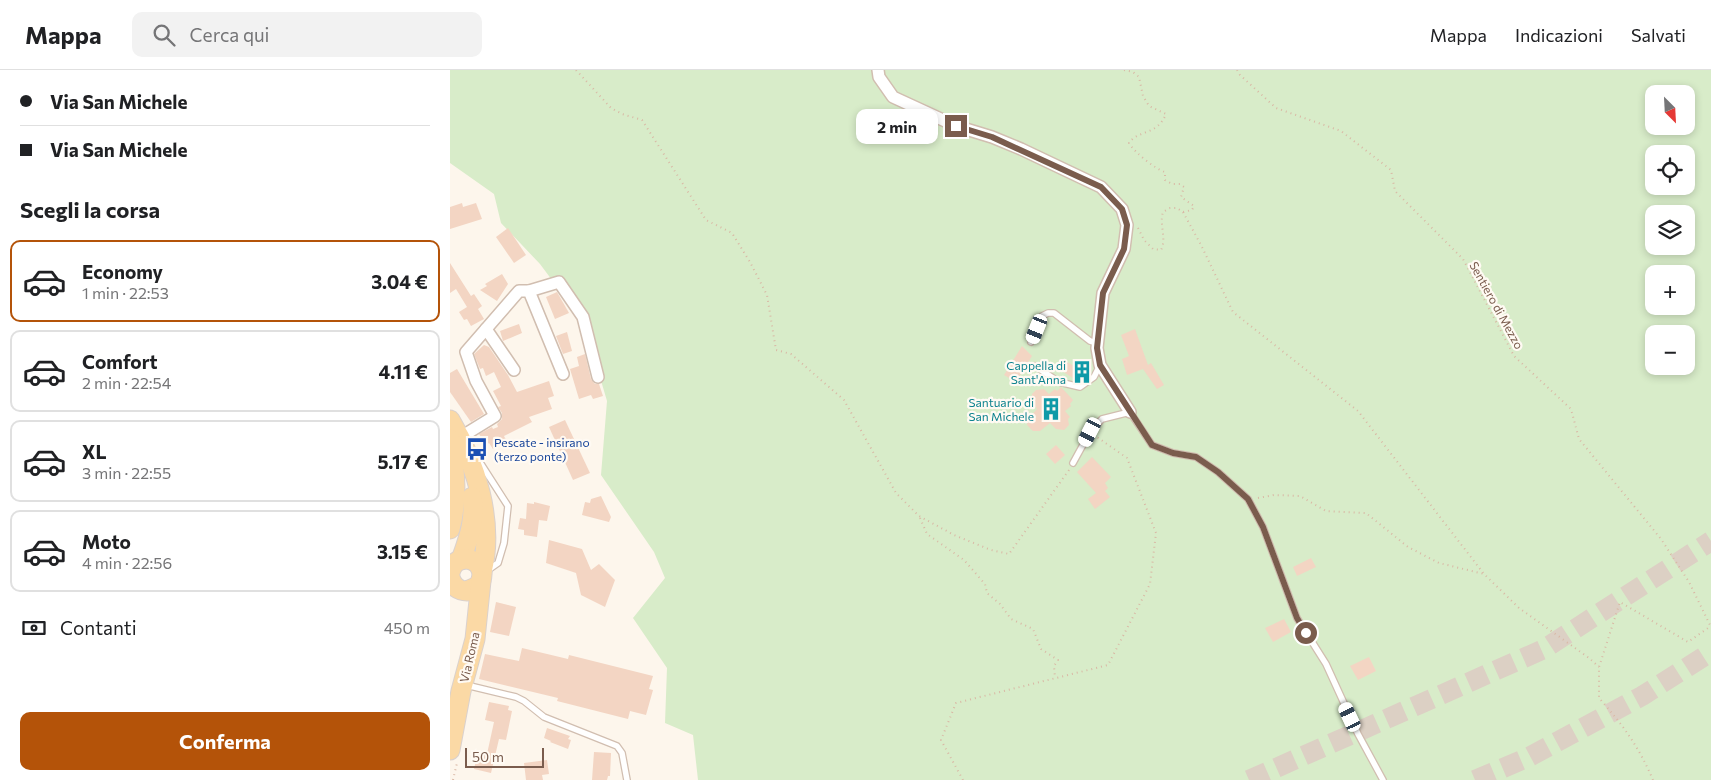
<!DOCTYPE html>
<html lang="it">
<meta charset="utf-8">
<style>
:root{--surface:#fff;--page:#f2f2f2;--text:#202124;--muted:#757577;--line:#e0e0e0;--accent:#b45309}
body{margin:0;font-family:Commissioner,sans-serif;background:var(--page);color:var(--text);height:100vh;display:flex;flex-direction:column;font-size:19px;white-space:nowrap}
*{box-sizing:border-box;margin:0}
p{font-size:16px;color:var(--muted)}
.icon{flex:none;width:28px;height:28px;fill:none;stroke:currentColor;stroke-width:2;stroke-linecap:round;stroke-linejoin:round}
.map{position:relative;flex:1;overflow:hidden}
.sheet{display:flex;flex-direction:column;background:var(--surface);width:450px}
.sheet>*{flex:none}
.hud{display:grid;align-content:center;height:110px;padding:0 20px;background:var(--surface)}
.needle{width:32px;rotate:156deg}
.fabs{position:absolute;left:1195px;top:15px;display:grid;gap:10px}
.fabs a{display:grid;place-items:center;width:50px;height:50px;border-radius:10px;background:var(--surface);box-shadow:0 2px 8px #0003;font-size:25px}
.scale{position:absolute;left:15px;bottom:12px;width:79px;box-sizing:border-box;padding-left:5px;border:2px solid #7a5c4d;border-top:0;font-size:14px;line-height:18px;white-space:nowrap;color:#7a5c4d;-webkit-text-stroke:4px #fffaf3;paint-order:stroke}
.end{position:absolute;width:22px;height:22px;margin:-11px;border:6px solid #7a5c4d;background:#fff;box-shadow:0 0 0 2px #fff}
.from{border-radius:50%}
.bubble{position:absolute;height:35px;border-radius:10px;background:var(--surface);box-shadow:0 2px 8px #0003;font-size:16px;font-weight:700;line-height:35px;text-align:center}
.car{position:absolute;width:15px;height:30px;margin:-15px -8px;border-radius:6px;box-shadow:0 0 4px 1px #0007;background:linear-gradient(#fff 24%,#345 0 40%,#fff 0 76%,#345 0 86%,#fff 0)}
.hud b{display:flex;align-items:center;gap:18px;height:48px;font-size:19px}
.hud b+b{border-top:1px solid var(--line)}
.hud i{width:12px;height:12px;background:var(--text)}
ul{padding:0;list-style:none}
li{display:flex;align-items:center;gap:15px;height:82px;margin:0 10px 8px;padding:0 10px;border:2px solid var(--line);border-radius:10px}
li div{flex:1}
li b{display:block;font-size:19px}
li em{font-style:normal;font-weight:700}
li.active{border-color:var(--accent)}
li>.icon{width:45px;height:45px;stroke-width:1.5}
h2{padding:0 20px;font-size:22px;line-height:60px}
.pay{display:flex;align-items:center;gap:12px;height:55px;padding:0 20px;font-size:19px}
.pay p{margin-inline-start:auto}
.primary-button{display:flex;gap:10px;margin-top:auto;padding:10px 20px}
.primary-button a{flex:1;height:58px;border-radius:10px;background:var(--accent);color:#fff;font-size:20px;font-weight:700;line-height:58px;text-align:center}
header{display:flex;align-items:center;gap:30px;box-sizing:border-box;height:70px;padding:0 25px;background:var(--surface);border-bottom:1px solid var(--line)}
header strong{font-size:24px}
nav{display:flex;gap:28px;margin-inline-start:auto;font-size:18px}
.search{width:350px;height:45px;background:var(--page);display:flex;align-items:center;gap:12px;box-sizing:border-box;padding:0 18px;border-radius:10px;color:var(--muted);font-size:19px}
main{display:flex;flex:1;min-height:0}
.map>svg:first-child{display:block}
</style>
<header>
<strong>Mappa</strong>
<div class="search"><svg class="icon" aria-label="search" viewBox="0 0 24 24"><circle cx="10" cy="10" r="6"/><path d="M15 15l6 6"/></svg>Cerca qui</div>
<nav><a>Mappa</a><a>Indicazioni</a><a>Salvati</a></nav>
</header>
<main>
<section class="sheet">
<div class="hud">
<b><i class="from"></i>Via San Michele</b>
<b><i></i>Via San Michele</b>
</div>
<h2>Scegli la corsa</h2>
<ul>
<li class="active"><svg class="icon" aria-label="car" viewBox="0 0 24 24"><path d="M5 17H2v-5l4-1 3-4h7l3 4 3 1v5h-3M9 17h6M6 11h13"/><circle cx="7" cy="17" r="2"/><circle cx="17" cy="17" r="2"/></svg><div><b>Economy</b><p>1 min · 22:53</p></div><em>3.04 €</em></li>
<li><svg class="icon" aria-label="car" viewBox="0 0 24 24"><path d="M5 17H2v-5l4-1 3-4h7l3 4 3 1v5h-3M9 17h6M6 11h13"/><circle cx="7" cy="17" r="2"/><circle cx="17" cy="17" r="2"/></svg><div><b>Comfort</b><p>2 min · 22:54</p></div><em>4.11 €</em></li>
<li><svg class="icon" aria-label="car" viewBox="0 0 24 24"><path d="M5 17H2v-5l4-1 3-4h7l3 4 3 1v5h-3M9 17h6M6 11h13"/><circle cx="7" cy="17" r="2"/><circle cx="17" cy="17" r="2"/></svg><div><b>XL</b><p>3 min · 22:55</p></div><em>5.17 €</em></li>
<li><svg class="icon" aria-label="car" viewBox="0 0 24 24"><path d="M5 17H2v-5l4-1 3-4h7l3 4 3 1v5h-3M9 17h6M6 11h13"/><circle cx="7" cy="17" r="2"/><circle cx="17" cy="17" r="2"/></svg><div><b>Moto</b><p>4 min · 22:56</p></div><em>3.15 €</em></li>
</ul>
<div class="pay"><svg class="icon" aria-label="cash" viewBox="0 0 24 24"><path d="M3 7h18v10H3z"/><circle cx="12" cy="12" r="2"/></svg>Contanti<p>450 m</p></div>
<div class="primary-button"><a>Conferma</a></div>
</section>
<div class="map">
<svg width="1261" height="710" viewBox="0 0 1261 710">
<rect width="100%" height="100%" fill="#fdf6ec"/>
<path fill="#d8ecc9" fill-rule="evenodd" d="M0 0H1261V710H248L243 665 215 653 217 598 183 548 215 508 204 482 151 405 157 331 134 253 90 194 51 153 44 124 0 93ZM1204 24H1236V56H1204ZM1204 84H1236V116H1204ZM1204 144H1236V176H1204ZM1204 204H1236V236H1204ZM1204 264H1236V296H1204Z"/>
<g fill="#f3d5c3">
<path d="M12 133 13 137 26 133 32 149 0 159V137Z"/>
<path d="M58 158 76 185 64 193 46 167Z"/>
<path d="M0 193 21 226 24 224 32 236 28 239 34 249 21 256 17 249 14 250 9 242 17 237 6 219 0 223Z"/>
<path d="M52 204 58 214 47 231 30 220 37 216 35 214Z"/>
<path d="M107 222 119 243 105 249 96 227Z"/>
<path d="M69 254 72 263 53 271 50 261Z"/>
<path d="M685 259 698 295 701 293 714 315 707 319 693 299 677 305 672 289 679 286 671 265Z"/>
<path d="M117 262 122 281 113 284 106 266Z"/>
<path d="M34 275 39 277 58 305 67 322 99 311 104 326 98 328 102 339 79 347 82 352 54 366 56 370 43 379 39 373 36 375 29 364 42 357 43 359 48 357 47 354 52 349V343L48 337 51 336 43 321 51 317 44 302 36 306 33 298 30 299 24 284Z"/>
<path d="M572 276 582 286 566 312 554 305Z"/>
<path d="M135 284 141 309 145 314H149L153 326 143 329 141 325 129 329 120 299 129 296 127 287Z"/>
<path d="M612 289 629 299 623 308 607 298Z"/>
<path d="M7 299 34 344 21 352 0 322V303Z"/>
<path d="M611 317 623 330 620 334 621 336 615 341 620 347 618 349 619 355 614 360 606 359 600 353 590 361H583L577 355 578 349 587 339 581 331 582 324 586 320 594 319 599 324 605 319 607 321Z"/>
<path d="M115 350 140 403 123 410 99 357Z"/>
<path d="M606 375 615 385 605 394 596 384Z"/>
<path d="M642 387 661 407 655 413 658 418 655 421 660 427 645 439 638 429 646 423 627 402Z"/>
<path d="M151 426 161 447 159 452 132 445 135 432 140 433 141 429Z"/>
<path d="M84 432 100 436 97 451 89 450 87 467 74 465V460L68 459 70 448 76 449 77 433 84 434Z"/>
<path d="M99 470 132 479 141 500 149 494 165 510 155 537 131 525 126 503 96 493Z"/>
<path d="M861 488 866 497 847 506 843 497Z"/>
<path d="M46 532 66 537 59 566 40 562Z"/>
<path d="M834 549 841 562 823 572 815 558Z"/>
<path d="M72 578 118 589 119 585 203 606 199 619 203 620 196 645 180 641 178 649 107 631 108 628 29 609 35 584 69 591Z"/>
<path d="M919 587 926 601 908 610 900 596Z"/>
<path d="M39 632 59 636 58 640 62 641 56 670 49 669 41 703 24 699 28 682 37 684 44 652 35 650Z"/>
<path d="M97 658 120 666 118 669 121 670 118 679 100 672 101 671 94 668Z"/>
<path d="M144 682 161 683 160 706H158L157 710H142Z"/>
<path d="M97 690 99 704 92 705 93 710H76L74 693Z"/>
</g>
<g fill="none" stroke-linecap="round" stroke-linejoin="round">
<g stroke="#dcd0c4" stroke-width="20" stroke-dasharray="20 10" stroke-linecap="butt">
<path d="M799 710 1094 579 1261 471"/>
<path d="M1025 710 1079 687 1192 626 1261 582"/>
</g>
<defs>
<g id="service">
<path d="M581 272 592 246 598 243H604L640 271 647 273"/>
<path d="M585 296 609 312 630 317 644 307 650 295"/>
<path d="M623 393 640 362 652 349 680 342 702 375 723 383 746 387 768 402 798 429 813 457 847 548 876 594 908 664 933 710"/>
<path d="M26 394H31L58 436 54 473 48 493 38 500"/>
<path d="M16 615 66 627 74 631 94 647 167 676 172 683 177 710"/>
</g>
<g id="minor">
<path d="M428 0 429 7 443 27 506 56 542 67 571 79 651 117 672 139 677 155 674 179 653 223 647 278 650 295 680 342"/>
<path d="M79 221 109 212 133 247 148 307"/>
<path d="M36 259 64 300"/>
<path d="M11 367 45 346 26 311 16 282 69 221H79L113 304"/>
</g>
<g id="primary">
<path d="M0 350C26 393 44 451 32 502"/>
<path d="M0 369C5 399 8 429 0 459"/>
<path d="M11 490C18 470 26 449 22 427"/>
<path d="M0 503C6 476 44 492 28 516L17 521C8 521 2 516 0 507"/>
<path d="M0 680 11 621 25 569 31 511"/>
</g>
</defs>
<use href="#service" stroke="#d1beb0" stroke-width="8"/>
<use href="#minor" stroke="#d1beb0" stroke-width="14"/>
<use href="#primary" stroke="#dad1cd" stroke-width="21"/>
<g stroke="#d9b8a5" stroke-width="2" stroke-dasharray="1 4" stroke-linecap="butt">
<path d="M126 0 161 38 172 44 192 50 256 150 282 163 300 192 317 225 326 280 341 284 394 330 446 423 469 446 504 465 541 480 559 484 619 400"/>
<path d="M674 0 683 2 689 7 693 26 699 36 716 44C707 66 689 59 679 73 684 82 705 99 715 102V110L722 114H730L734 117 731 127 744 136 742 140 733 142"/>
<path d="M787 0 790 5 826 38 891 61 941 100 945 121 1013 189 1064 286 1121 339 1129 369 1211 469 1239 512 1261 557"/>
<path d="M688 158 694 170 703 179 711 180C717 168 709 155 713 142L720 138H727L733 142 751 175 783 242 908 341 1034 504 1069 538 1139 588 1149 597"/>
<path d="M808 428 824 425 850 426 876 441 916 443 958 477 989 493 1034 504"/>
<path d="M470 448 477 464 514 490 535 514 537 523 550 534 561 549 583 559 591 579 608 590 604 596 605 608"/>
<path d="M3 710 7 693"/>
<path d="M513 710 491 670 506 633 658 595 700 514 706 463 677 388 647 367"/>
<path d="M1203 710C1189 677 1173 655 1149 628V597L1170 532 1238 572 1261 556"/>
</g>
<use href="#service" stroke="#fff" stroke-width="5.5"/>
<use href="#minor" stroke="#fff" stroke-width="11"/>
<use href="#primary" stroke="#fbd9a5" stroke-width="19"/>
</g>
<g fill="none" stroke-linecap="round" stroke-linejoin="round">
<path stroke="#7a5c4d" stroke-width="6" d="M506 56 542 67 651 117 672 139 677 155 674 179 653 223 647 278 650 295 702 375 723 383 746 387 768 402 798 429 813 457 847 548 856 563"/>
</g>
<defs>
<symbol id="building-bare" viewBox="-9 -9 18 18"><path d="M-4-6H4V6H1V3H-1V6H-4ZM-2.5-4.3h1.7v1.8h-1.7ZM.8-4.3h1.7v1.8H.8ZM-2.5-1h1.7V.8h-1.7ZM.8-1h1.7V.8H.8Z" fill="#0f9aa8" stroke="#fffaf3" stroke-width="2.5" paint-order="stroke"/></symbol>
<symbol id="bus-bare" viewBox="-9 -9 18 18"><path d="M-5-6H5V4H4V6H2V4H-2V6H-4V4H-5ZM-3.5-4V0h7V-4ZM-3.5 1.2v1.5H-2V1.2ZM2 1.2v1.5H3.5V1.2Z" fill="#1a4fb4" stroke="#fffaf3" stroke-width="2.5" paint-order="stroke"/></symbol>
</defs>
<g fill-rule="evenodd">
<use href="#building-bare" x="616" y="286" width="32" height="32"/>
<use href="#building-bare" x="585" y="323" width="32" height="32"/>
<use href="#bus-bare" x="11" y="363" width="32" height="32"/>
</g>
<g text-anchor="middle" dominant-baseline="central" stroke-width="4.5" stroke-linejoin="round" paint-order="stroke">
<g font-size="12" fill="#7a5c4d" stroke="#fffaf3">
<text transform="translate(1047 235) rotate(61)">Sentiero di Mezzo</text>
<text transform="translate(19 587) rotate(-77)">Via Roma</text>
</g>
<g font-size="12" fill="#0d838f" stroke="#fffaf3" text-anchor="end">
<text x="616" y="295">Cappella di<tspan x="616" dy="14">Sant'Anna</tspan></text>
<text x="584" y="332">Santuario di<tspan x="584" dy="14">San Michele</tspan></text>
</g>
<g font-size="12" fill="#164399" stroke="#fffaf3" text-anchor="start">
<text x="44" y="372">Pescate - insirano<tspan x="44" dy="14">(terzo ponte)</tspan></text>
</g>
</g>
</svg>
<div class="fabs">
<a><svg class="needle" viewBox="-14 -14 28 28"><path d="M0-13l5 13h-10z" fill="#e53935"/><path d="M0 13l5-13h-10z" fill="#757577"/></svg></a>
<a><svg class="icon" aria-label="locate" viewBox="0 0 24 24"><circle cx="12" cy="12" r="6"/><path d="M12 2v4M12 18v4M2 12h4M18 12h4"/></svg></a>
<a><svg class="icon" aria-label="layers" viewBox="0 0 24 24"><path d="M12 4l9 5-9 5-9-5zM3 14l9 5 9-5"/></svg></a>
<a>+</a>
<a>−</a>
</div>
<div class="scale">50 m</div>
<i class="end from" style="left:856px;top:563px"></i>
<i class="end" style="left:506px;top:56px"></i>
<div class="bubble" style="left:406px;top:39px;width:82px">2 min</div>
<i class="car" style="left:587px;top:259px;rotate:202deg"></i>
<i class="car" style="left:640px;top:362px;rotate:207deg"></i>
<i class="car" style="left:900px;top:647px;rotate:335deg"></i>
</div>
</main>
